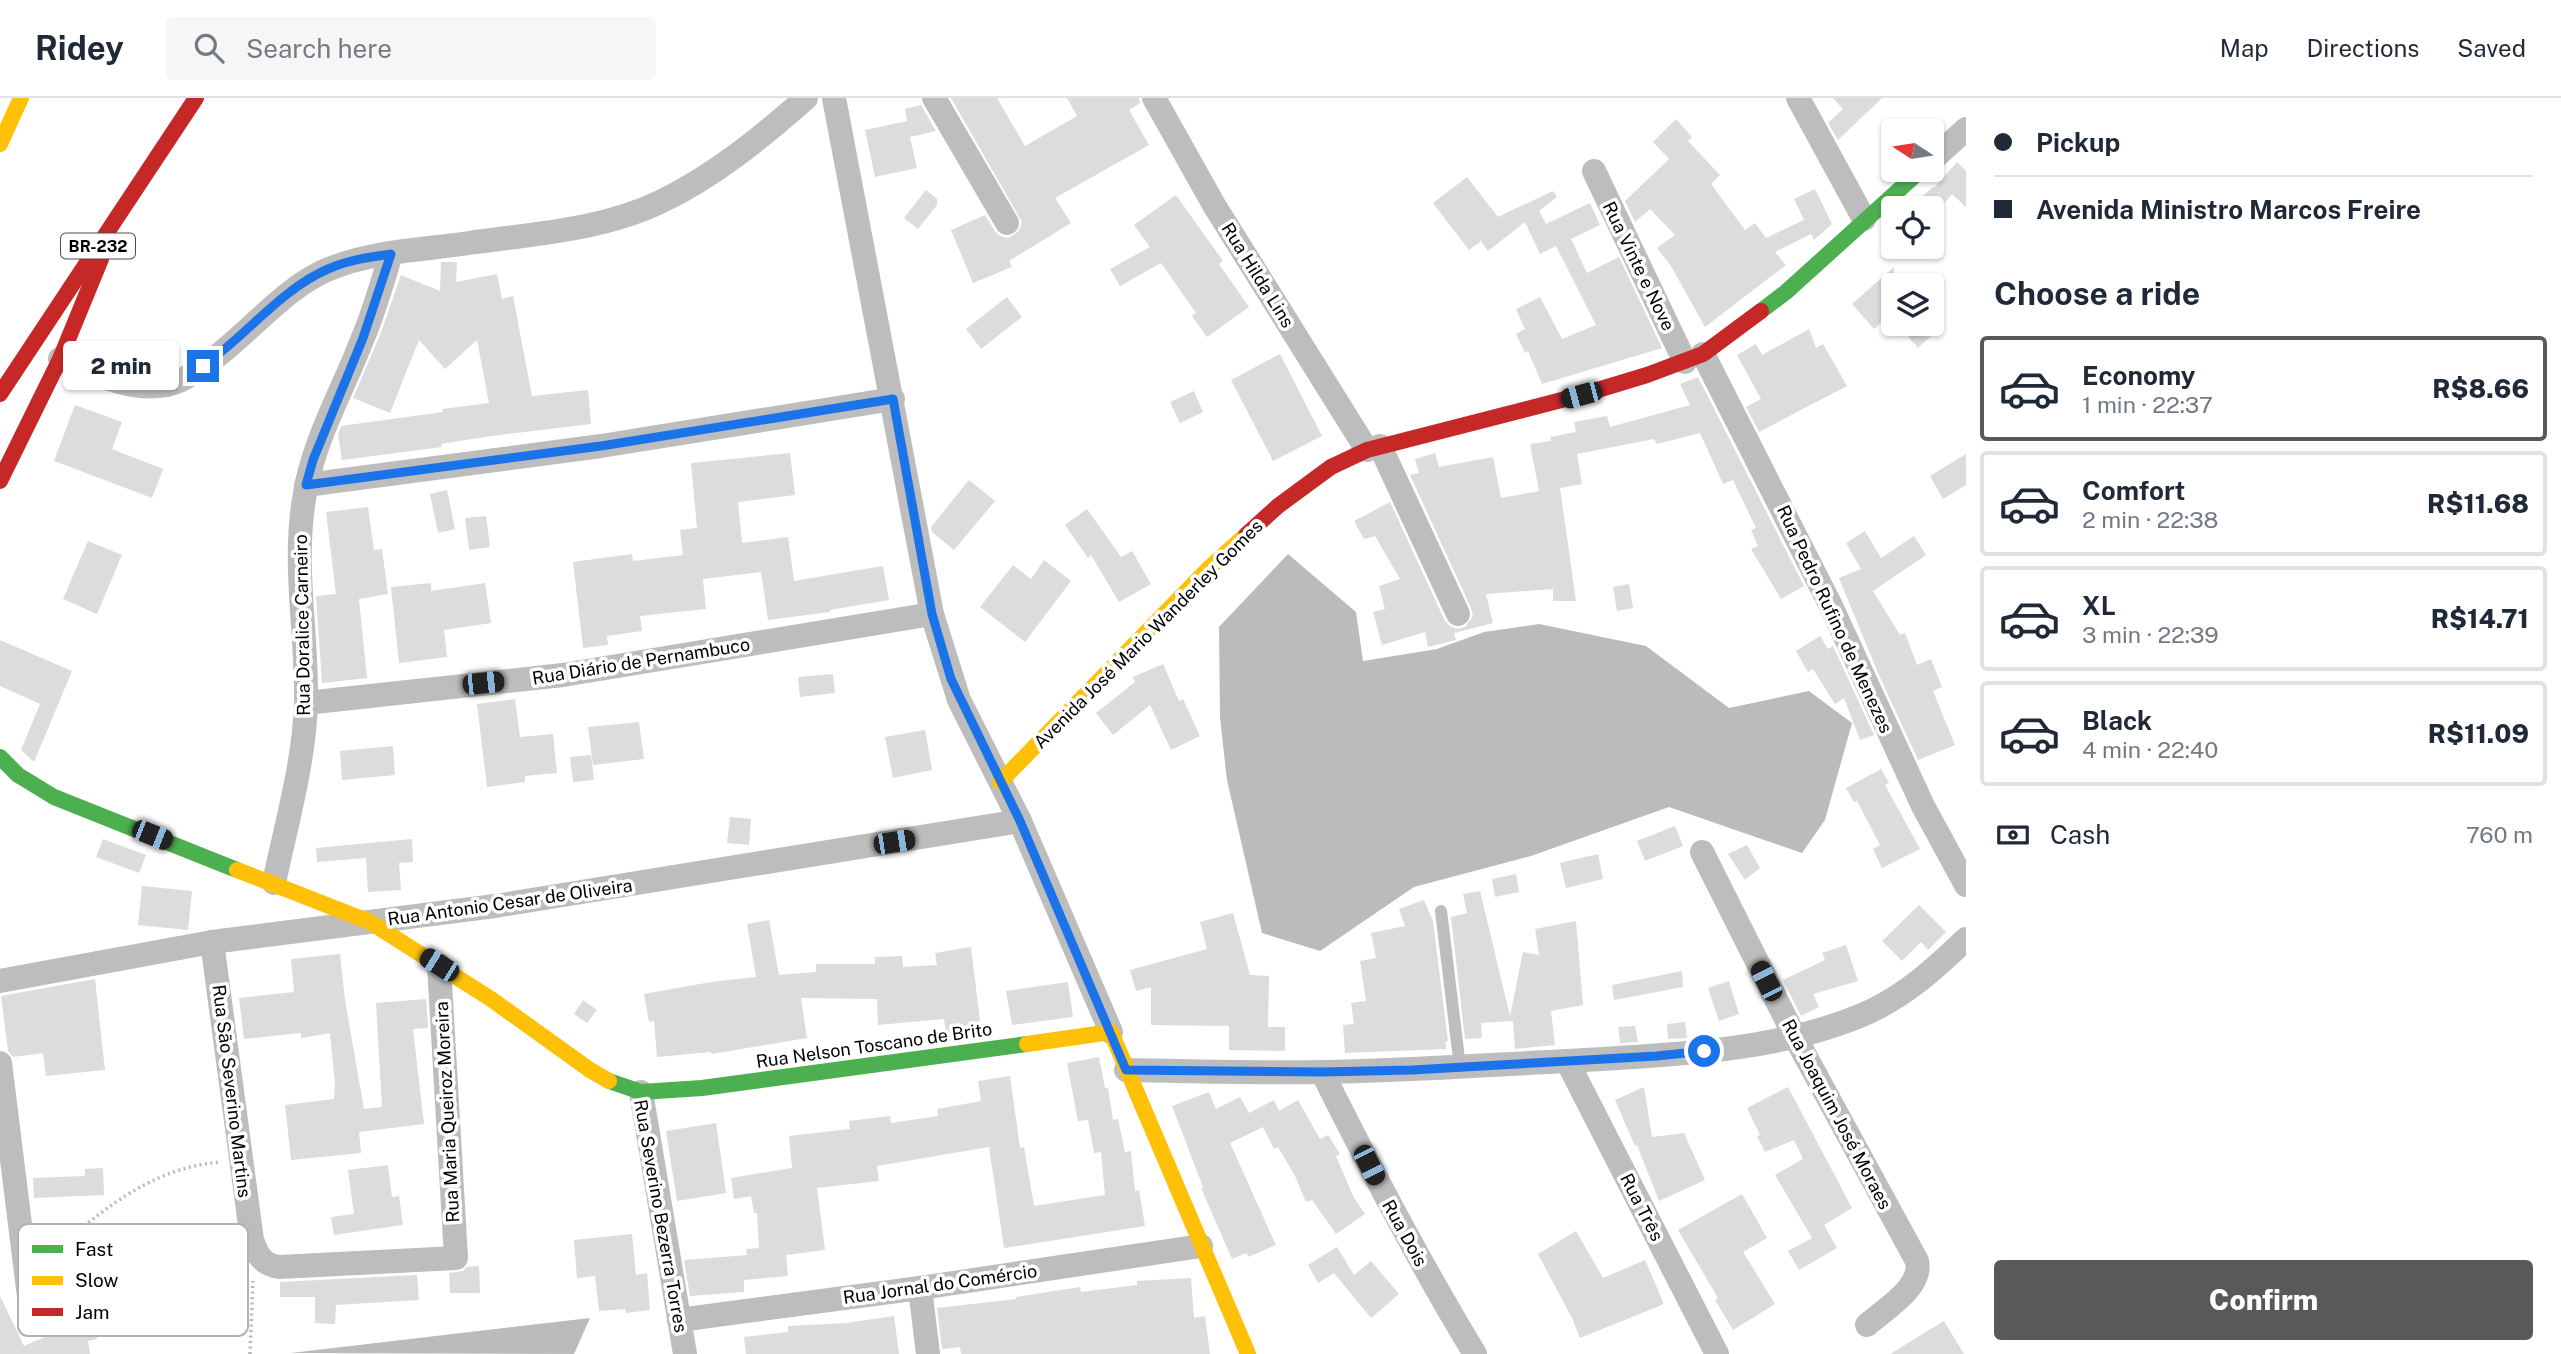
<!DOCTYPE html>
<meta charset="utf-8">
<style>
:root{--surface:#fff;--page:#f6f6f7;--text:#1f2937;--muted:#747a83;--line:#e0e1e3;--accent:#595959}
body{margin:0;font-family:"Public Sans",sans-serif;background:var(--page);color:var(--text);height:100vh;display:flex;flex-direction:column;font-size:26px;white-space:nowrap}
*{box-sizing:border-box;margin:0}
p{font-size:23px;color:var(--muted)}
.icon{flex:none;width:38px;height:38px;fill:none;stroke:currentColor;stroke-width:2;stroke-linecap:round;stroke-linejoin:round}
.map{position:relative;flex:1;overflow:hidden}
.details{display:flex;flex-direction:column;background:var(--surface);width:595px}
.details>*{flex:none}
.hud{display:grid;align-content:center;height:154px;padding:0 28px;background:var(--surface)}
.needle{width:46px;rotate:282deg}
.buttons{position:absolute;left:1881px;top:21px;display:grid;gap:14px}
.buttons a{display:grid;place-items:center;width:63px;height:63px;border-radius:7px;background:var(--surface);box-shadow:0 2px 5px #0004;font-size:35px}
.end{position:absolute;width:32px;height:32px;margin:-16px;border:9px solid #1a73e8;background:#fff;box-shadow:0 0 0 4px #fff}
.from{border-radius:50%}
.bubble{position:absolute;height:49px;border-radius:7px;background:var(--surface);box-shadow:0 2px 5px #0004;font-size:23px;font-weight:800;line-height:49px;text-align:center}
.car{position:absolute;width:21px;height:42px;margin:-21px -10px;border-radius:9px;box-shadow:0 0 5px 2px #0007;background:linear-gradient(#222 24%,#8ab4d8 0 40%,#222 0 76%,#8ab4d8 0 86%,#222 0)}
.hud b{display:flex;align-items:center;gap:24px;height:66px;font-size:26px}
.hud b+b{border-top:2px solid var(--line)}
.hud i{width:18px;height:18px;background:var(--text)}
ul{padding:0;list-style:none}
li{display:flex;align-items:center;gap:21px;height:105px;margin:0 14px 10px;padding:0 14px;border:4px solid var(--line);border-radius:7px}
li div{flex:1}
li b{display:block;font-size:26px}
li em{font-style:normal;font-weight:800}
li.current{border-color:var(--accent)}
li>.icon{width:63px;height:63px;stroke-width:1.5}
h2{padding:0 28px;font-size:32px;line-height:84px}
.pay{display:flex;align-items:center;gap:18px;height:77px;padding:0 28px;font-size:26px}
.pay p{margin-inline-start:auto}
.action{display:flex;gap:14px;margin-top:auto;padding:14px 28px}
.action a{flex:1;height:80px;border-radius:7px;background:var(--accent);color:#fff;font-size:28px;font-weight:800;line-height:80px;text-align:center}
header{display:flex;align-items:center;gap:42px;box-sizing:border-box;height:98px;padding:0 35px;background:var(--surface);border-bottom:2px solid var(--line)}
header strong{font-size:33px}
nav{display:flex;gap:38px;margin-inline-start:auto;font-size:24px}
.search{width:490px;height:63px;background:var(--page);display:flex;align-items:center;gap:18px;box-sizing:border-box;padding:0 24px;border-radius:7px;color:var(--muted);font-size:26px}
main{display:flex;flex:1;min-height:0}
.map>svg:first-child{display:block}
</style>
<header>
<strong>Ridey</strong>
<div class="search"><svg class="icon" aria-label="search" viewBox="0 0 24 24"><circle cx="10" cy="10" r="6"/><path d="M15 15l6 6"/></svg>Search here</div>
<nav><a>Map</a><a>Directions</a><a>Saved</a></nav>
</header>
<main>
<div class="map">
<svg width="1966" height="1256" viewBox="0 0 1966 1256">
<rect width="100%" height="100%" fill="#fff"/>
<g fill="#bbb">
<path d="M1288 456 1356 514 1363 563 1437 551 1484 534 1539 526 1646 548 1729 610 1809 593 1852 625 1825 722 1802 755 1669 709 1531 758 1414 789 1320 853 1262 835 1227 682 1220 620 1219 529Z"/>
<path d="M590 1220 574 1256 291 1255Z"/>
</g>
<g fill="#dcdcdc">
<path d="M951 0H997L1025 48 1077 18 1067 0H1139L1140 5 1129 12 1149 47 1055 100 1071 125 1009 163 1012 169 973 185 951 132 985 117 995 133 1000 138 1008 140 1019 133 1022 124Z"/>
<path d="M1833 0H1882L1838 42 1828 25 1843 11Z"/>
<path d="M921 7 936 33 910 39 917 70 875 79 865 32 907 23 905 11Z"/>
<path d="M1676 21 1692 39 1688 43 1720 77 1711 86 1745 132 1755 125 1766 140 1804 122 1794 101 1815 91 1832 126 1814 142 1811 136 1775 154 1786 167 1705 229 1671 168 1657 150 1675 137 1650 111 1635 124 1625 103 1669 61 1653 44Z"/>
<path d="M1957 64 1966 73V109L1952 96 1934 117 1932 110H1926L1917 103 1933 89 1934 90Z"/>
<path d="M1467 79 1498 119 1553 93 1557 99 1539 113 1546 126 1590 105 1600 127 1571 141 1587 175 1619 159 1662 250 1542 286 1528 253 1525 255 1516 236 1525 231 1516 211 1540 199 1562 241 1596 227 1556 148 1540 156 1525 124 1488 153 1481 143 1469 152 1433 105Z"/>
<path d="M926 92 937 101V107L918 131 904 120Z"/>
<path d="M1176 97 1223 163 1219 166 1249 209 1207 239 1192 218 1196 215 1161 165 1120 188 1110 171 1150 149 1134 127Z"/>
<path d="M441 164H457L456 184 497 176 502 201 513 198 532 298 588 292 591 326 491 338 441 346 442 349 342 362 338 336 341 328 443 314 442 311 489 305 477 242 445 271 419 242 390 315 353 300 380 237 401 177 440 193Z"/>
<path d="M1894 169V213L1874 231 1852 206Z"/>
<path d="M1007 199 1022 219 981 251 966 231Z"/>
<path d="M1897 226H1924L1933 236 1918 250Z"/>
<path d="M1809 231 1816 250 1823 246 1847 288 1759 334 1746 309 1761 301 1737 257 1756 246 1762 257Z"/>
<path d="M1280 256 1322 338 1273 363 1231 282Z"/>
<path d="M1698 279 1804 488 1781 501 1751 451 1758 448 1751 432 1756 430 1733 382 1723 386 1700 335 1657 346 1654 341 1577 356 1582 386 1560 390 1576 503H1553V491L1486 496 1493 525 1454 535 1456 542 1428 549 1425 534 1382 547 1373 514 1385 511 1379 488 1400 481 1375 438 1364 441 1354 423 1390 404 1445 523 1450 528 1457 531 1465 529 1473 518 1471 510 1410 377 1419 375 1415 361 1435 355 1439 369 1493 359 1501 400 1539 393 1530 346 1551 343 1550 339 1576 334 1574 324 1607 318 1610 329 1690 307 1680 286Z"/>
<path d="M1194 293 1203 314 1180 325 1170 304Z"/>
<path d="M75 307 122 324 112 351 163 371 152 400 54 363Z"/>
<path d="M790 355 795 397 738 404 742 445 788 439 794 483 883 468 889 502 830 512V514L768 522 761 474 703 481 706 511 640 518 642 533 607 538 608 547 583 550 573 464 632 456 633 463 683 457 680 432 697 430 691 365Z"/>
<path d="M1966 356V387L1943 401 1930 378Z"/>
<path d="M969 382 995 403 954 452 932 434 931 429Z"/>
<path d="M447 392 455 431 438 435 430 396Z"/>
<path d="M368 409 374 452 382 451 388 496 359 501 367 580 322 585 316 498 336 496 326 414Z"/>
<path d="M1087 411 1121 459 1132 453 1151 486 1119 504 1091 457 1088 460 1065 427Z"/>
<path d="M486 418 490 449 469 452 465 420Z"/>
<path d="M1865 433 1881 460 1914 438 1926 457 1873 493 1900 537 1905 535 1917 567 1931 561 1942 589 1933 593 1955 647 1918 662 1878 575 1839 480 1861 471 1846 445Z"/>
<path d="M88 443 122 457 97 516 63 501Z"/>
<path d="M1044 462 1071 483 1025 544 980 509 1013 467 1031 481Z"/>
<path d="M431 485V493L485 485 491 525 444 532 447 559 399 565 391 489Z"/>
<path d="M1629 486 1633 510 1617 513 1613 489Z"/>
<path d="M1820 538 1828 551 1833 548 1874 637 1860 642 1844 600 1835 606 1813 571 1808 574 1796 553Z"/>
<path d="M0 542 72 573 34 664 21 652 40 606 0 588Z"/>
<path d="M1163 566 1179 603 1183 601 1200 638 1171 652 1150 607 1113 637 1096 615 1135 584 1133 579Z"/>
<path d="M833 576 835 595 800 599 798 579Z"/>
<path d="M515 601 520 639 553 636 557 675 525 678V684L487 689 477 606Z"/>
<path d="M639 624 644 661 593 667 588 629Z"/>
<path d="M925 632 932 672 893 680 885 639Z"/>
<path d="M393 648 395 677 342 682 340 653Z"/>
<path d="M591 657 594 682 573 684 570 659Z"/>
<path d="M1881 671 1889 685 1885 687 1920 751 1882 770 1873 751 1880 747 1857 703 1854 704 1846 690Z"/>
<path d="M730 719 751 721 749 747 727 745Z"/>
<path d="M1675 728 1683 748 1645 763 1637 743Z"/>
<path d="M103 741 146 757 139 775 96 759Z"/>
<path d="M412 741 413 764 399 765 401 792 368 794 366 760 317 764 316 750Z"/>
<path d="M1747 747 1760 770 1745 782 1728 756Z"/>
<path d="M1598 756 1603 781 1566 790 1560 765Z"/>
<path d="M1516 776 1519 794 1495 799 1492 781Z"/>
<path d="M142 788 192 793 188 832 138 827Z"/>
<path d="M1480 793 1510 918 1523 854 1539 857 1535 831 1576 823 1583 907 1551 913 1555 947 1515 951 1513 923 1481 925 1482 940 1465 941 1451 819 1467 815 1463 796Z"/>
<path d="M1424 802 1433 823 1448 943H1446V951L1345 955 1343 927 1354 926 1351 905 1366 903 1360 863 1376 860 1371 835 1405 828 1399 811Z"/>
<path d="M1919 807 1946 834 1928 852 1921 844 1902 863 1882 843Z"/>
<path d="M1233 815 1250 877 1269 878 1268 929H1285V953L1229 952V928L1151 927V889L1136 893 1130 872 1207 851 1200 824Z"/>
<path d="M769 822 779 877 816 874V866H875V859L902 858 903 869 937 867 935 855 971 849 981 931 946 936 944 921 878 927 877 901 801 900 807 940 711 956V954L657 959 654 923 649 924 644 896 711 884 756 879 747 826Z"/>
<path d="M1846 847 1858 883 1813 896 1819 909 1801 918 1783 882 1825 862 1822 855Z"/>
<path d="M340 856 345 902 364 1011 382 1009 376 905 426 901 428 930 413 931 424 1026 359 1034 361 1055 291 1062 285 1007 334 1001 335 986 330 935 301 940V935L244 941 239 900 294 894 291 861Z"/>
<path d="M1682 873 1683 889 1614 902 1612 887Z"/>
<path d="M95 881 105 972 46 978 43 955 13 959 8 953 1 898Z"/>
<path d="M1729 883 1739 916 1719 923 1708 890Z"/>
<path d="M1068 884 1073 919 1012 927 1006 893Z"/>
<path d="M583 902 597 912 587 925 574 916Z"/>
<path d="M1685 924 1687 940 1668 941 1667 926Z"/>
<path d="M1635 928 1638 944 1620 945 1618 929Z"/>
<path d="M1099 959 1105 990H1108L1113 1022 1118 1021 1125 1054 1131 1053 1135 1093 1139 1092 1145 1128 1004 1150 989 1049 877 1068 879 1083 817 1090 825 1152 786 1157 788 1178 744 1182V1194L690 1198 684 1162 747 1157 746 1151 759 1150 757 1115H754L751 1098 734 1101 731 1080 792 1070 789 1038 850 1031 849 1023 890 1018 891 1025 938 1018 937 1011 981 1003 978 983 1010 978 1020 1050 1024 1049 1034 1108 1105 1097 1101 1054 1094 1055 1088 1022 1078 1023 1067 965Z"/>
<path d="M1644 989 1652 1039 1684 1035 1705 1082 1659 1103 1637 1047 1635 1048 1615 1002Z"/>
<path d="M1788 989 1852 1110 1824 1127 1837 1150 1799 1172 1788 1153 1812 1140 1775 1077 1803 1061 1794 1042 1765 1054 1757 1038 1760 1037 1747 1010Z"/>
<path d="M1209 994 1216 1011 1240 999 1249 1015 1274 1002 1279 1013 1298 1002 1320 1041 1328 1037 1340 1056 1336 1058 1353 1098 1365 1116 1336 1136 1312 1102 1306 1104 1295 1078 1278 1049 1274 1051 1263 1029 1230 1045 1276 1147 1248 1159 1247 1155 1232 1161 1201 1090 1203 1089 1172 1008Z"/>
<path d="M716 1025 726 1095 677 1103 666 1033Z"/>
<path d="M388 1067 392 1099 399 1098 403 1127 334 1137 331 1119 354 1116 348 1072Z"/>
<path d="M103 1070 104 1097 34 1100 33 1080 85 1078V1071Z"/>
<path d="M1742 1096 1767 1140 1743 1154 1775 1206 1733 1232 1715 1202 1718 1200 1678 1132Z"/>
<path d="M1576 1133 1603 1180 1645 1162 1664 1206 1580 1240 1572 1220 1538 1156Z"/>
<path d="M632 1136 636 1177 647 1175 650 1212 626 1215 625 1211 599 1213 595 1178 577 1180 574 1142Z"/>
<path d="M1337 1149 1354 1177 1371 1163 1399 1196 1371 1220 1334 1175 1318 1185 1308 1167Z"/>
<path d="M479 1168 480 1195H450L449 1175 463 1173 467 1169Z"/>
<path d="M88 1173 97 1241 88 1243 90 1256H0V1198L24 1248 49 1237 47 1218 54 1217 49 1178Z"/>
<path d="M417 1177 419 1202 336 1207 335 1226 315 1225V1199H280V1184Z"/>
<path d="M1191 1180 1194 1220 1205 1218 1210 1256H961L960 1249 942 1251 937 1210 1016 1201V1199L1080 1189 1081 1194 1137 1187V1183Z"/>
<path d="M894 1218 899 1256H746L744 1239 788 1234V1228L846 1225Z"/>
<path d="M1944 1223 1964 1256H1890Z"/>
</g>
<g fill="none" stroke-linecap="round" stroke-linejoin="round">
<g stroke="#b8b8b8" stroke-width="3.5" stroke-dasharray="2 3.5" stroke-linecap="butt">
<path d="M43 1143C74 1141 94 1118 119 1102 151 1081 183 1067 221 1064"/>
<path d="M250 1256 253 1183"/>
</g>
<path stroke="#bdbdbd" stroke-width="12" d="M1441 813 1460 969"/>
<g stroke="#bdbdbd" stroke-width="24">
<path d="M834 0 932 516 959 602 1020 723 1111 934"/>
<path d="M934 0 1007 125"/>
<path d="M1154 0 1214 107 1367 352"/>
<path d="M1798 0 1864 121"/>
<path d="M1932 62 1966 31"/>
<path d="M1594 73 1685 264"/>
<path d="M1703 256 1831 508 1923 708 1966 787"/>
<path d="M60 261C93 275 130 294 167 287 181 284 192 276 204 268 245 240 284 189 329 171 372 153 423 152 469 145 532 136 602 132 660 104 713 79 762 39 806 0"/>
<path d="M1380 348 1458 516"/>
<path d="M306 387 601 348 893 301"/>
<path d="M306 605 563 577 932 516"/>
<path d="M1702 754 1795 939 1917 1163C1923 1189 1885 1211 1867 1227"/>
<path d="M274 785C286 727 305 662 306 602 307 535 293 468 304 401 312 345 342 294 362 242 374 214 382 185 391 156"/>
<path d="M212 844 252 1142C258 1158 262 1166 279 1169L456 1160 439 867"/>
<path d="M0 883 212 844 495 808 1020 723"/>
<path d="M1567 963 1717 1256"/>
<path d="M0 965 30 1207"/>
<path d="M1126 972C1192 973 1257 975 1323 974 1404 973 1485 967 1567 963 1666 957 1777 955 1869 914 1907 896 1936 870 1966 841"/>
<path d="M1322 974C1370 1070 1419 1164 1475 1256"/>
<path d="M641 994 685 1256"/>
<path d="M920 1190 928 1256"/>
<path d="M679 1222 920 1190 1201 1148"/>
</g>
<g stroke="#4caf50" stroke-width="16">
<path d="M1761 213 1786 194 1921 72"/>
<path d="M0 659 18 677 54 699 237 772"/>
<path d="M609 983 641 994 702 990 1027 946"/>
</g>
<g stroke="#ffc107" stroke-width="16">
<path d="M0 46 21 0"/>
<path d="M1000 684 1208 471 1246 437"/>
<path d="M237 772 370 824 491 901 590 972 609 983"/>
<path d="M1027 946 1111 934 1248 1256"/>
</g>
<g stroke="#c62828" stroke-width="16">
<path d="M0 296 196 0"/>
<path d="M0 383 60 261 101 161"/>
<path d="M1246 437 1278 408 1331 369 1367 352 1581 297 1647 277 1703 256 1761 213"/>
</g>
</g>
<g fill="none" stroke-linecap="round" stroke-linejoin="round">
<path stroke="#1a73e8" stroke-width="9" d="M203 268C245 239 281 191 328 171 348 162 370 159 391 156L363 240 313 362 306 387 601 348 893 301 932 516 951 581 1020 723 1126 972 1322 974 1412 972 1657 958 1704 953"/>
</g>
<g text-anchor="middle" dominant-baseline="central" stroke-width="7" stroke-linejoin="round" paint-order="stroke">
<rect fill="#fff" stroke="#4c4c4c" stroke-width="2" x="61" y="135.5" width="74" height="25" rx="5"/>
<g font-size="16" font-weight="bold" fill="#000">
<text x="98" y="148">BR-232</text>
</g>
<g font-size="18" fill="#000" stroke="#fff">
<text transform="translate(1639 168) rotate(64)">Rua Vinte e Nove</text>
<text transform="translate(1258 177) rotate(58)">Rua Hilda Lins</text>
<text transform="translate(1835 521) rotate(65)">Rua Pedro Rufino de Menezes</text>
<text transform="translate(302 527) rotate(-91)">Rua Doralice Carneiro</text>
<text transform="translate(1148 536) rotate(-45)">Avenida José Mario Wanderley Gomes</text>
<text transform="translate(641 563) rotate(-9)">Rua Diário de Pernambuco</text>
<text transform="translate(510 804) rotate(-8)">Rua Antonio Cesar de Oliveira</text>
<text transform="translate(874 947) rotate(-8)">Rua Nelson Toscano de Brito</text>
<text transform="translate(232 993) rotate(83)">Rua São Severino Martins</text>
<text transform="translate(447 1014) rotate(-93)">Rua Maria Queiroz Moreira</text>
<text transform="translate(1837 1016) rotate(62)">Rua Joaquim José Moraes</text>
<text transform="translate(1642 1109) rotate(63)">Rua Três</text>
<text transform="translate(661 1118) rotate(80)">Rua Severino Bezerra Torres</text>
<text transform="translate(1405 1135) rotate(61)">Rua Dois</text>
<text transform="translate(940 1186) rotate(-8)">Rua Jornal do Comércio</text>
</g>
</g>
<rect x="18" y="1126" width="230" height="112" rx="10" fill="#fff" stroke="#b2b2b2" stroke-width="2"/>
<rect x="32" y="1147" width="31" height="8" fill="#4caf50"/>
<rect x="32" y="1178" width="31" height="9" fill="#ffc107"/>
<rect x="32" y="1210" width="31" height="8" fill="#c62828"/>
<g font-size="19" fill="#000">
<text x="75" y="1158">Fast</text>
<text x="75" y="1189">Slow</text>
<text x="75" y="1221">Jam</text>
</g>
</svg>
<div class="buttons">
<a><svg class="needle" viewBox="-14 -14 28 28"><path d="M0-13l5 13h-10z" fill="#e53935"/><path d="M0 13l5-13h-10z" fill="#747a83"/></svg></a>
<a><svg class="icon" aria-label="locate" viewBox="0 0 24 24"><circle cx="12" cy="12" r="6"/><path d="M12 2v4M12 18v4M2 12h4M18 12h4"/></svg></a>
<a><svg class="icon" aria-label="layers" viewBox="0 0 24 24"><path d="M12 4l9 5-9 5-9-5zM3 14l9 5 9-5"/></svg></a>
</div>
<i class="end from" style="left:1704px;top:953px"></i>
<i class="end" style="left:203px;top:268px"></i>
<div class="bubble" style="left:63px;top:243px;width:116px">2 min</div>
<i class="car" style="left:1581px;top:297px;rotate:255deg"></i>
<i class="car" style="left:483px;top:585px;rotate:84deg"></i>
<i class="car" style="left:152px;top:737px;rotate:112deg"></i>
<i class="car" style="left:894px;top:744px;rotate:81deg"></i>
<i class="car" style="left:439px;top:867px;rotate:302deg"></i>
<i class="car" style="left:1766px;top:883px;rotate:333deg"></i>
<i class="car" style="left:1369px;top:1067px;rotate:153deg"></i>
</div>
<section class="details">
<div class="hud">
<b><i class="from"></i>Pickup</b>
<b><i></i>Avenida Ministro Marcos Freire</b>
</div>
<h2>Choose a ride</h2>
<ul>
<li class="current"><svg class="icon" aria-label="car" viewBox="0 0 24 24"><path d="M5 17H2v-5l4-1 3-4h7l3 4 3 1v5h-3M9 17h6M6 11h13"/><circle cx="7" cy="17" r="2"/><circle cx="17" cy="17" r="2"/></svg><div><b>Economy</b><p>1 min · 22:37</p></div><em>R$8.66</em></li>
<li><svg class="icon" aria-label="car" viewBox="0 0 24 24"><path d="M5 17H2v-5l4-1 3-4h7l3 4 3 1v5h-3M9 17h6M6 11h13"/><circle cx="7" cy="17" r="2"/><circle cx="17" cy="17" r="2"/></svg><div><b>Comfort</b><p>2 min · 22:38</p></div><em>R$11.68</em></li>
<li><svg class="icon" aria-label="car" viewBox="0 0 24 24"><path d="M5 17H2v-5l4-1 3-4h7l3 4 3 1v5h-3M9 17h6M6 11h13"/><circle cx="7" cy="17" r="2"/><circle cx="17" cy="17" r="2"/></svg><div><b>XL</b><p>3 min · 22:39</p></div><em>R$14.71</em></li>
<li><svg class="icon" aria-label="car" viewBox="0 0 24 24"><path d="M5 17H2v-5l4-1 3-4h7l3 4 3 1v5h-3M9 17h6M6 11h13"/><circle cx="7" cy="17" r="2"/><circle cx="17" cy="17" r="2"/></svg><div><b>Black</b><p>4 min · 22:40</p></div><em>R$11.09</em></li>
</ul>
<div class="pay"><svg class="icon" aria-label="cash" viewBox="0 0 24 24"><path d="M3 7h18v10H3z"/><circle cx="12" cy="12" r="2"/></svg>Cash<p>760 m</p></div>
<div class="action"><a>Confirm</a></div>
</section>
</main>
